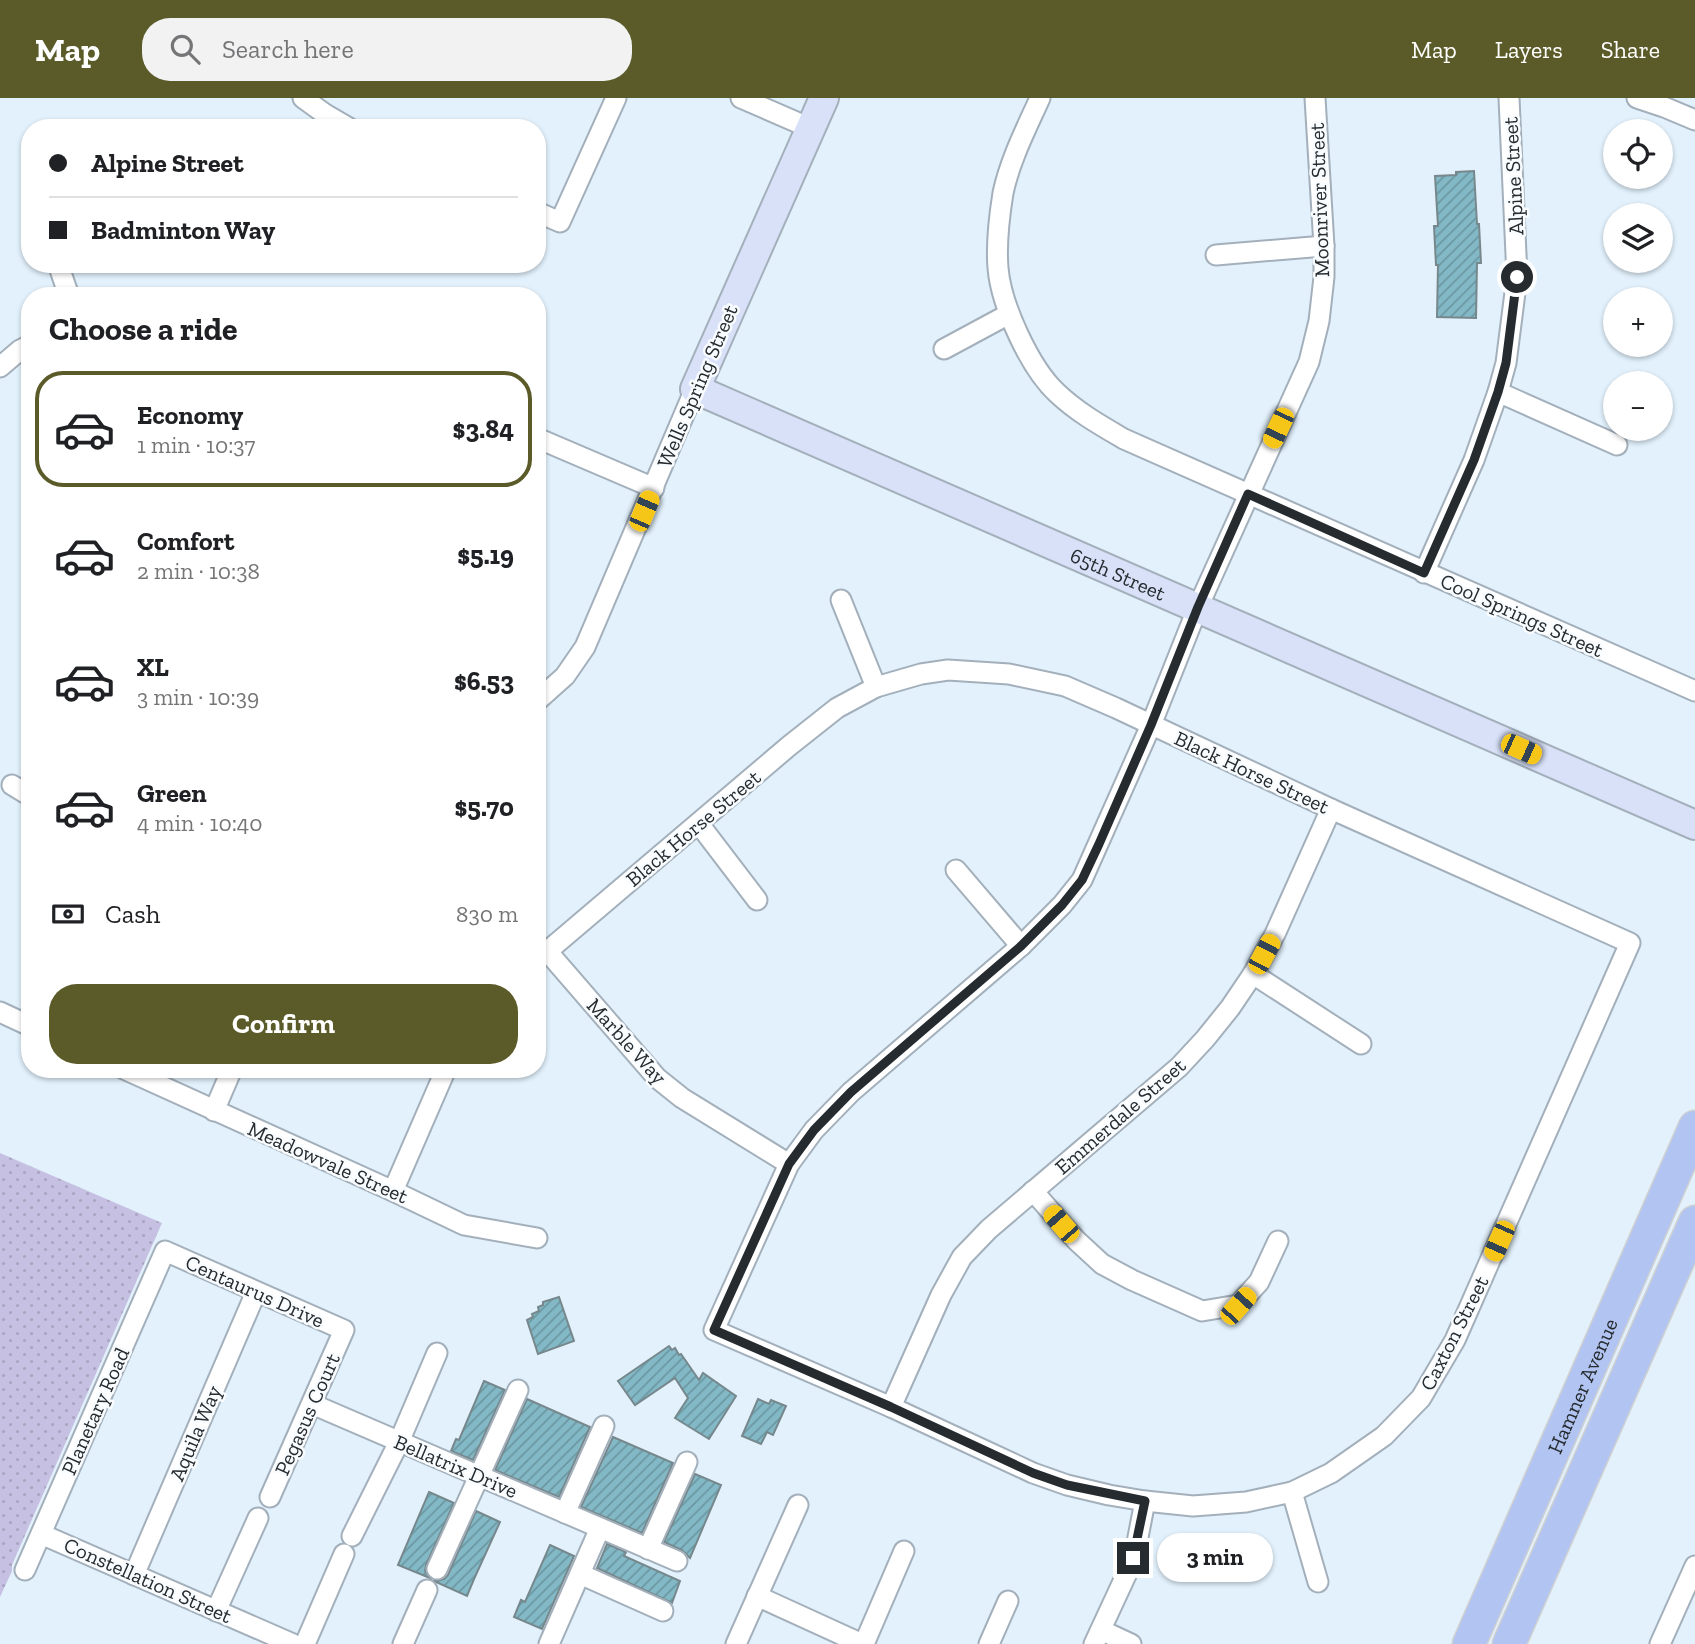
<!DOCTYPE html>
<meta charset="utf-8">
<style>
:root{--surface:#fff;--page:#f2f2f2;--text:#202124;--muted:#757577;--line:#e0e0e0;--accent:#5a5b28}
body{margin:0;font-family:"Zilla Slab",serif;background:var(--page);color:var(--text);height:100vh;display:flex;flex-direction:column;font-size:26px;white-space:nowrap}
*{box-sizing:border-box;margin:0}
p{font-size:23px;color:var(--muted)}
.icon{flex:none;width:38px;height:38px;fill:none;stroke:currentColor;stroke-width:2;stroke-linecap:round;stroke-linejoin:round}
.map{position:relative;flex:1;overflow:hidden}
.panel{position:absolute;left:21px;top:189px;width:525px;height:791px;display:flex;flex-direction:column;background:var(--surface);border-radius:28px;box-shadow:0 2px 5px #0004}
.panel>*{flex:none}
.banner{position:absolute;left:21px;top:21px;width:525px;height:154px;border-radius:28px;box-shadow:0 2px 5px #0004;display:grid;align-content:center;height:154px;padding:0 28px;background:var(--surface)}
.fabs{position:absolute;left:1603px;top:21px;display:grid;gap:14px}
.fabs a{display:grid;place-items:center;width:70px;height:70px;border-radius:50%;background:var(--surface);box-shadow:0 2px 5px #0004;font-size:35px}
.end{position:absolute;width:32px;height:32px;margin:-16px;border:9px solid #252b2f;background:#fff;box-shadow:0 0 0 4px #fff}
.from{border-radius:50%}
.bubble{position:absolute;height:49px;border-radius:24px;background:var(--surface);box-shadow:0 2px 5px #0004;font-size:23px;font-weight:700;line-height:49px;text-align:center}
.car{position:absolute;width:21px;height:42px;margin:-21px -10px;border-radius:9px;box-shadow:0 0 5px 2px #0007;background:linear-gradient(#f5c518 24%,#345 0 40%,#f5c518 0 76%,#345 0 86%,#f5c518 0)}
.banner b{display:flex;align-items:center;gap:24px;height:66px;font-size:26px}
.banner b+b{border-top:2px solid var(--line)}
.banner i{width:18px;height:18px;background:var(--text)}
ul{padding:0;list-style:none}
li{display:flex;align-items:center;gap:21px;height:116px;margin:0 14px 10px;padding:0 14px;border:4px solid transparent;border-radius:28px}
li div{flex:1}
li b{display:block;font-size:26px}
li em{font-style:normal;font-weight:700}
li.on{border-color:var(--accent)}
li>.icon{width:63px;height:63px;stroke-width:1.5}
h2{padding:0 28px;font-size:32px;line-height:84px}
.pay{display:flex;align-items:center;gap:18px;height:77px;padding:0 28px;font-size:26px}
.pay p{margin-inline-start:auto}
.cta{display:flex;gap:14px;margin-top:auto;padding:14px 28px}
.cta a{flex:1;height:80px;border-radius:28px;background:var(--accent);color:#fff;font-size:28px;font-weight:700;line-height:80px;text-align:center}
header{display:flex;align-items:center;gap:42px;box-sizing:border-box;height:98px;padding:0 35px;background:var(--accent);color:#fff}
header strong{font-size:33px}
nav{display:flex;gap:38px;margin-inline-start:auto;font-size:24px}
.search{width:490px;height:63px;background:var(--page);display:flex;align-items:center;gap:18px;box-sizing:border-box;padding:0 24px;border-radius:28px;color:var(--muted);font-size:26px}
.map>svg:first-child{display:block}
</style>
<header>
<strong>Map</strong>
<div class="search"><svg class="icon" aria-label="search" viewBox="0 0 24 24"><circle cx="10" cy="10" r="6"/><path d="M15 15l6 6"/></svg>Search here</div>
<nav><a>Map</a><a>Layers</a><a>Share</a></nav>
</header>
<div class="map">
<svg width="1695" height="1546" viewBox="0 0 1695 1546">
<defs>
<pattern id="grass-dots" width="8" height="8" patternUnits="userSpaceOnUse" patternTransform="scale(1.75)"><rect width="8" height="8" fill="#c6c1e2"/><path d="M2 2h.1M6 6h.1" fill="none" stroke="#aaa6c2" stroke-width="1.8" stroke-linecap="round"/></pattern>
<pattern id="building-hatch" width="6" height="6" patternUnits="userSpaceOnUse" patternTransform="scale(1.75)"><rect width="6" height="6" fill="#83b9c6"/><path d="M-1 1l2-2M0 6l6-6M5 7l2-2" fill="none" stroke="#6b97a1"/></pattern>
</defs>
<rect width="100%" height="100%" fill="#e2f1fc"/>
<path fill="url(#grass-dots)" d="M0 1055 162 1125 12 1467V1473L0 1499Z"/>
<g fill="url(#building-hatch)" stroke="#76888c" stroke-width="2">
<path d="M1474 73 1477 126H1479L1481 165H1477L1476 220 1437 219 1438 167H1436L1434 128H1438L1435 78 1456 77V74Z"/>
<path d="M559 1199 574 1243 538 1256 527 1222 533 1219 532 1216 539 1213 538 1209 543 1207V1204Z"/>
<path d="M669 1248 672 1252 675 1250 679 1257 681 1256 699 1282 703 1275 736 1298 709 1341 675 1320 688 1300 675 1280 635 1307 618 1283Z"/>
<path d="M484 1283 505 1292 473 1362 451 1353 456 1341 459 1342Z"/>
<path d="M527 1301 590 1329 559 1399 495 1372Z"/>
<path d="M758 1301 769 1306 771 1302 786 1308 773 1337 767 1334 761 1346 742 1338Z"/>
<path d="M613 1339 673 1365 642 1435 581 1409Z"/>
<path d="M695 1376 721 1387 690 1460 682 1452 664 1444Z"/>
<path d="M429 1394 454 1405 426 1467 425 1473 430 1480 398 1467Z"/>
<path d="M476 1413 500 1424 474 1481 467 1498 434 1483 444 1481 448 1477Z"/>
<path d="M607 1446 626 1454 624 1458 680 1483 672 1505 597 1470Z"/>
<path d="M550 1447 574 1458 542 1531 514 1519 521 1502 525 1504Z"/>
</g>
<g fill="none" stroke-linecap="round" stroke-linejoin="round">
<defs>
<g id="street">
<path d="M303 0 325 16 349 30"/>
<path d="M741 0 810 30"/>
<path d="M1040 0C1026 31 1010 62 1003 95 999 120 996 146 998 170 1001 207 1030 270 1057 295 1077 314 1100 327 1124 341L1695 593"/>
<path d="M1637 0 1664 9 1695 22"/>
<path d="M537 114 560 124 616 0"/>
<path d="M1216 157 1324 148"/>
<path d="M58 166 69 198"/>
<path d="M944 251 1009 216"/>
<path d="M0 269 20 252 30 247"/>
<path d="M1498 294 1617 347"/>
<path d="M537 340 654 390"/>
<path d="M1424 475 1474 362 1498 294 1506 265 1517 179 1509 0"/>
<path d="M841 502 876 589"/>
<path d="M537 603 565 578 585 549 695 291"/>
<path d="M12 687 30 698"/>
<path d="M699 726 757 802"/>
<path d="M956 772 1021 848"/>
<path d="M547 853 657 980 682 1000 789 1066"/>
<path d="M537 862 789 648 837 610 876 589 921 576 948 572 1009 576 1065 588 1116 610 1331 711 1630 845 1455 1242 1421 1300 1384 1338 1331 1375 1292 1394 1246 1404 1193 1408 1145 1403 1109 1397 1067 1387 1033 1375 891 1309 714 1232 789 1066 814 1032 851 994 1021 848 1062 807 1082 782 1151 627 1198 509 1309 264 1319 223 1324 179V148L1315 0"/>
<path d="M1253 876 1361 946"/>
<path d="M0 914 30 928"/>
<path d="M124 971 393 1093 464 1127 537 1140"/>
<path d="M214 1013 232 971"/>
<path d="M393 1093 446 971"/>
<path d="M1033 1093 1076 1142 1102 1166 1132 1182 1202 1213 1238 1207 1259 1184 1278 1143"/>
<path d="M312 1306 677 1463"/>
<path d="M891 1309 941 1197 962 1159 989 1131 1179 969 1205 941 1230 910 1253 876 1275 836 1331 711"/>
<path d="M1292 1394 1318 1484"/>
<path d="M565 1415 604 1328"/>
<path d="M41 1436 293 1546"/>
<path d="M352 1438 399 1344 437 1255"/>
<path d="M648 1451 687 1364"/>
<path d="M437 1471 518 1292"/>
<path d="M25 1472 165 1153 344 1232 270 1399"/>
<path d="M580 1476 663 1513"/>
<path d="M134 1477 256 1194"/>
<path d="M757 1498 862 1546"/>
<path d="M216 1513 258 1420"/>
<path d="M1101 1532 1131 1546"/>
<path d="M305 1546 344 1456"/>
<path d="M403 1546 427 1492"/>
<path d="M549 1546 600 1430"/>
<path d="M736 1546 798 1407"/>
<path d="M864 1546 904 1453"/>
<path d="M989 1546 1008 1503"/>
<path d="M1094 1546 1134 1460 1145 1403"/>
<path d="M1660 1546 1695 1468"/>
</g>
<g id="secondary">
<path id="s1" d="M824 0 695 291 1695 727"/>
</g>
<g id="primary">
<path id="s2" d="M1469 1546 1695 1029"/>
<path d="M1509 1546 1695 1124"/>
</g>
</defs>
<use href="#street" stroke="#a3b0bb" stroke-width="23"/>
<use href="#secondary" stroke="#a3b0bb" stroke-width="32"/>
<use href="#primary" stroke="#cfd0d1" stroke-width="35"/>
<use href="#street" stroke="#fff" stroke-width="19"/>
<use href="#secondary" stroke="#d8e1f8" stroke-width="28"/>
<use href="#primary" stroke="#b2c4f1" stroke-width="32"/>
</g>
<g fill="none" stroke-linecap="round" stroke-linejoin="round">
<path stroke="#252b2f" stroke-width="9" d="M1133 1460 1145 1403 1067 1387 1033 1375 891 1309 714 1232 789 1066 814 1032 851 994 1021 848 1062 807 1082 782 1099 746 1151 627 1198 509 1248 396 1424 475 1474 362 1498 294 1506 265 1517 179"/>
</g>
<g text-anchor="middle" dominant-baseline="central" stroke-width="5" stroke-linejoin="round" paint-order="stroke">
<g font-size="21" fill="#252b2f" stroke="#f9fcff">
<text transform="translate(1513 78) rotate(-93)">Alpine Street</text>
<text transform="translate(1319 102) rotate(-92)">Moonriver Street</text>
<text transform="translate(697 288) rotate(-67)">Wells Spring Street</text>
<text stroke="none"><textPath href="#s1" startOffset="780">65th Street</textPath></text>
<text transform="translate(1522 517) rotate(24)">Cool Springs Street</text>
<text transform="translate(1252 674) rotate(25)">Black Horse Street</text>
<text transform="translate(693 730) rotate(-40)">Black Horse Street</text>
<text transform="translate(627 943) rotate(48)">Marble Way</text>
<text transform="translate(1120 1018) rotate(-41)">Emmerdale Street</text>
<text transform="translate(328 1064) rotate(24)">Meadowvale Street</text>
<text transform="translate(255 1193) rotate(24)">Centaurus Drive</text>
<text transform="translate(1454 1235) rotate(-63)">Caxton Street</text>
<text stroke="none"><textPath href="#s2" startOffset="282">Hamner Avenue</textPath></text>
<text transform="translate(95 1313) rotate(-66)">Planetary Road</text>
<text transform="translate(307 1316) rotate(-66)">Pegasus Court</text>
<text transform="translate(195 1335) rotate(-67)">Aquila Way</text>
<text transform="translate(456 1368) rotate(23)">Bellatrix Drive</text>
<text transform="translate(148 1482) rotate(24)">Constellation Street</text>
</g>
</g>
</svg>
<div class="fabs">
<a><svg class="icon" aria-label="locate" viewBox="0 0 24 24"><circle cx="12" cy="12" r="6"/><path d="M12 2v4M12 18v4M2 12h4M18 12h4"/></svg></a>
<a><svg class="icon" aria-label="layers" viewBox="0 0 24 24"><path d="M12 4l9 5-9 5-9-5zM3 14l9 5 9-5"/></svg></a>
<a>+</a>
<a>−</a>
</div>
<i class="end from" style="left:1517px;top:179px"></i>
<i class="end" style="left:1133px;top:1460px"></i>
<div class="bubble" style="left:1157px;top:1435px;width:116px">3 min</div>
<i class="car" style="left:1278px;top:330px;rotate:205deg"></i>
<i class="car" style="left:644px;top:413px;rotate:23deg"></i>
<i class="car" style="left:1521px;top:651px;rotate:114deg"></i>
<i class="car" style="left:1264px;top:856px;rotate:28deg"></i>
<i class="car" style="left:1061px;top:1126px;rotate:319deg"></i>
<i class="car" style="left:1499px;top:1143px;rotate:204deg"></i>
<i class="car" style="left:1238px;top:1208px;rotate:42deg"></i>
<div class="banner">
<b><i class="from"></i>Alpine Street</b>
<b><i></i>Badminton Way</b>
</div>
<section class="panel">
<h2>Choose a ride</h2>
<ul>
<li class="on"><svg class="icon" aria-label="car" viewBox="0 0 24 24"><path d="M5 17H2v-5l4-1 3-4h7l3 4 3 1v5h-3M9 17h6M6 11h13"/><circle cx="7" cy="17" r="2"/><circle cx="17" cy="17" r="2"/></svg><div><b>Economy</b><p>1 min · 10:37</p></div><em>$3.84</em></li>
<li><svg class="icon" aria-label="car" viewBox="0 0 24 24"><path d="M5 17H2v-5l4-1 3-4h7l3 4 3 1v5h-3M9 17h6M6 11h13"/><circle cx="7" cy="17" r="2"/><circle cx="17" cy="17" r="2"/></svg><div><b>Comfort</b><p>2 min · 10:38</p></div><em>$5.19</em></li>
<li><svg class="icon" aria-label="car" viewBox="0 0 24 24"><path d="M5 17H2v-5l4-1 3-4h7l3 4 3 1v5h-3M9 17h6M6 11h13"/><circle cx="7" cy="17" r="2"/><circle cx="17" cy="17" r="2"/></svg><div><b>XL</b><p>3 min · 10:39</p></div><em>$6.53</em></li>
<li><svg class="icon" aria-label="car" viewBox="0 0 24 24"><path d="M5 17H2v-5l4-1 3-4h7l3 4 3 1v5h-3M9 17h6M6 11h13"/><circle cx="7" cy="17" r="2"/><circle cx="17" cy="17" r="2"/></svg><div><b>Green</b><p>4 min · 10:40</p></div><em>$5.70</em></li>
</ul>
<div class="pay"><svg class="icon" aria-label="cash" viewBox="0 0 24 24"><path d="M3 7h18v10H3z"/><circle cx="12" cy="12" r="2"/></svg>Cash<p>830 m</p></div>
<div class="cta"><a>Confirm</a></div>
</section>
</div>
